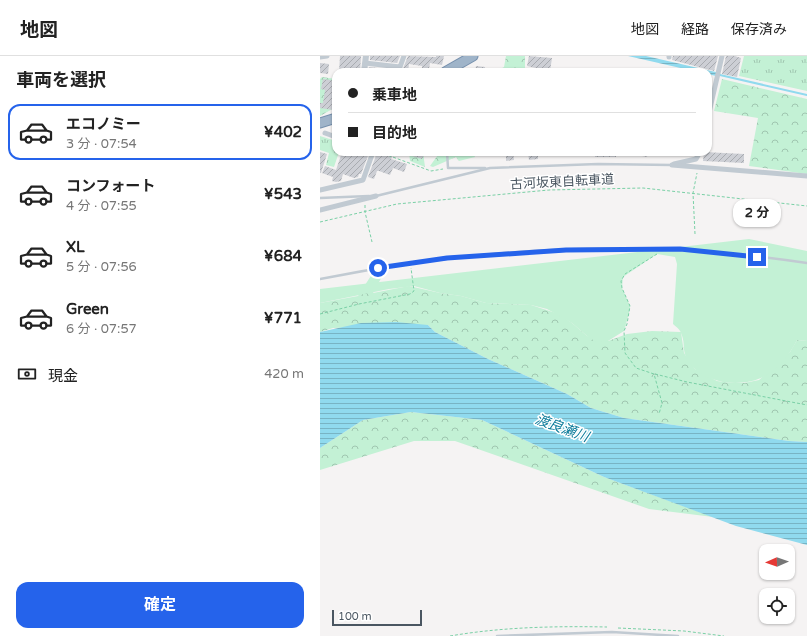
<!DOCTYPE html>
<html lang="ja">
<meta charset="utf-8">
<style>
:root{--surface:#fff;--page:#f2f2f2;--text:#222;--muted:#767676;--line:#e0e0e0;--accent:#2563eb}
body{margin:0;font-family:"Varela Round","Noto Sans JP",sans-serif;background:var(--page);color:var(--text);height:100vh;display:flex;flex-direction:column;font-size:15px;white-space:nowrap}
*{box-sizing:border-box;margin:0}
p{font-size:13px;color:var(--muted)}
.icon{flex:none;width:22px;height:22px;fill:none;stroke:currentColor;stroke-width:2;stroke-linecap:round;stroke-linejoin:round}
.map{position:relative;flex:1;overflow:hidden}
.sheet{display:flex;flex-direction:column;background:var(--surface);width:320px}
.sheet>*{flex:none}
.hud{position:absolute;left:12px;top:12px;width:380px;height:88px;border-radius:12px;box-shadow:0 1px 3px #0004;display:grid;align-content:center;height:88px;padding:0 16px;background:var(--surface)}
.needle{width:26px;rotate:268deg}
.controls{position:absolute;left:439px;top:488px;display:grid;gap:8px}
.controls a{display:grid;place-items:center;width:36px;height:36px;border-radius:8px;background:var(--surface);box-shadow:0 1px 3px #0004;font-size:20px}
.scale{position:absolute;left:12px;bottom:10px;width:90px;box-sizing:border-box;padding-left:4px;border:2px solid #4a5661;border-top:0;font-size:11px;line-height:14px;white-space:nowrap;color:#4a5661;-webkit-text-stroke:3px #fff;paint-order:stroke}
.end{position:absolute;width:18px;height:18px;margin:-9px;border:5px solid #2563eb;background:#fff;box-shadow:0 0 0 2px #fff}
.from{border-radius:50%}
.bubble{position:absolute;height:28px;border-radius:12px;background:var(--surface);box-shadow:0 1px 3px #0004;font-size:13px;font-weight:700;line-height:28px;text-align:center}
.hud b{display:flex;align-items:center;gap:14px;height:38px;font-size:15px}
.hud b+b{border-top:1px solid var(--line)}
.hud i{width:10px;height:10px;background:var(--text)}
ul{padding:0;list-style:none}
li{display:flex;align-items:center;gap:12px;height:56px;margin:0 8px 6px;padding:0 8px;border:2px solid transparent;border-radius:12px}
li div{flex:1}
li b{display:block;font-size:15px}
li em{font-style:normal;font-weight:700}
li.current{border-color:var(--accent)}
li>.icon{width:36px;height:36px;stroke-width:1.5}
h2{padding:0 16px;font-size:18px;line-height:48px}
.pay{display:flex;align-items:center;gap:10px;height:44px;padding:0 16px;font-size:15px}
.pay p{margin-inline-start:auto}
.button{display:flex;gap:8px;margin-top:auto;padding:8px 16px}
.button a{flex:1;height:46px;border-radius:12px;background:var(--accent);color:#fff;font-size:16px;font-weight:700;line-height:46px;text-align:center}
header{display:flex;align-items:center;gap:24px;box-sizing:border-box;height:56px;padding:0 20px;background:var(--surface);border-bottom:1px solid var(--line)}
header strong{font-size:19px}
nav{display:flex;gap:22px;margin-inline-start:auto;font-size:14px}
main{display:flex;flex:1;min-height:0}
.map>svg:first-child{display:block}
</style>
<header>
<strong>地図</strong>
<nav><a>地図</a><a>経路</a><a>保存済み</a></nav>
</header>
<main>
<section class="sheet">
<h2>車両を選択</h2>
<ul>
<li class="current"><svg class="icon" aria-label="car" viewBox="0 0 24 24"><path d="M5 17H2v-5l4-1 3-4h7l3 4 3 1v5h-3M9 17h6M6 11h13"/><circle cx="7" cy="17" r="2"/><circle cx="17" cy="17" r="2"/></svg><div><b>エコノミー</b><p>3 分 · 07:54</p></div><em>¥402</em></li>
<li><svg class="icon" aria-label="car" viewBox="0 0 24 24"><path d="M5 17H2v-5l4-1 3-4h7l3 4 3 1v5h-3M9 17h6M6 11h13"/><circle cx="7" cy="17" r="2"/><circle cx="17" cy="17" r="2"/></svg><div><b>コンフォート</b><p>4 分 · 07:55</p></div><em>¥543</em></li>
<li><svg class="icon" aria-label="car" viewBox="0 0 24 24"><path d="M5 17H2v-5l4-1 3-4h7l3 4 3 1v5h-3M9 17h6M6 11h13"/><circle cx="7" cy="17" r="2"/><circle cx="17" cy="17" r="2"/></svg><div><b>XL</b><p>5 分 · 07:56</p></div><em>¥684</em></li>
<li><svg class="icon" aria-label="car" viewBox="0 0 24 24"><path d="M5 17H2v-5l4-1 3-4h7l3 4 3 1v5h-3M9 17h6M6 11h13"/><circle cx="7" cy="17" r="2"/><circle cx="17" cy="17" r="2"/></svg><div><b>Green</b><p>6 分 · 07:57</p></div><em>¥771</em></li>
</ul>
<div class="pay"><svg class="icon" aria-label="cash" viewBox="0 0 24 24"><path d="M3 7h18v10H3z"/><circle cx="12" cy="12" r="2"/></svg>現金<p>420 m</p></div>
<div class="button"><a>確定</a></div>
</section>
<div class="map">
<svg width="487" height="580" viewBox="0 0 487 580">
<defs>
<pattern id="grass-tufts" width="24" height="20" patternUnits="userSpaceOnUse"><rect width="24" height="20" fill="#c3f1d5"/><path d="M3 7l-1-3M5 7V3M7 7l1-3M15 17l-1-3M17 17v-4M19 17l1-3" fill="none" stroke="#a0c6b0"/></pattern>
<pattern id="forest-crowns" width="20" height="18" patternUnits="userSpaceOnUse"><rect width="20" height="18" fill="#c3f1d5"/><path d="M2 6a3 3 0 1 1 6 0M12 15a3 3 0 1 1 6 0" fill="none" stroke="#a0c6b0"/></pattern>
<pattern id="water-rules" width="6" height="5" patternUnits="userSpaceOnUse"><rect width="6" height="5" fill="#90daee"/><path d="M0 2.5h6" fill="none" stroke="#78b4c4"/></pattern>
<pattern id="building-hatch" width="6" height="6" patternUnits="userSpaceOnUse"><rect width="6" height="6" fill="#cdcfd5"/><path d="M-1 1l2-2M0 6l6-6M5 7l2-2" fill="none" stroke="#a8abb0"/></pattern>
</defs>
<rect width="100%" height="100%" fill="#f5f3f3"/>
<g fill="url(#grass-tufts)">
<path d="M424 0H487V35L419 20Z"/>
<path d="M0 80 16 85V96H19L14 111 6 109 9 97 0 94Z"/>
</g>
<g fill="url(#forest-crowns)">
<path d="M186 0H205V12L221 16H175L184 11Z"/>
<path d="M2 21 16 23V51L0 60V23Z"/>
<path d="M402 23 487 43V118L429 110 438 62 394 55Z"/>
<path d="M89 96H103L105 111 90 105Z"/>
<path d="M120 96H153L155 101 139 105 136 101 113 111 110 110Z"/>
<path d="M63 213 64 217 53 237 89 230 120 237 141 240 166 247 211 249 239 258 252 267 267 280 288 285 307 278 332 275 361 276 364 297 375 313 397 325 411 327H424L439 324 470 296 477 284 487 285V386L469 385 304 362 271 352 247 338 168 303 115 276 108 269 13 272 0 276V247L38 240 54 215Z"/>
<path d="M91 356 162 364 284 421 393 461 329 453 135 385H94L0 414V392L43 364Z"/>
</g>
<path fill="#c3f1d5" d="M429 183 487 195V285L477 284C461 315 439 331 403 326 393 324 379 318 373 311 359 294 367 291 361 277 360 273 355 270 353 268L357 208 355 201 337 198 303 221 302 232 310 250 309 257 304 275 288 285 276 286 267 280 252 267 227 253 211 249 166 247 141 240 120 237 94 230 69 233 0 247V233Z"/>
<g fill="url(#water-rules)">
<path d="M308 0H326L400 17 396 20 388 18V16H378Z"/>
<path d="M76 266 108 269 115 276 168 303 247 338 271 352 304 362 469 385 487 386V489L416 470 284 421 162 364 91 356 43 364 0 392V276L41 267Z"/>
</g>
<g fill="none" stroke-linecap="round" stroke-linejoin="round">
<path stroke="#90daee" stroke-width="2" d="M400 19 487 39"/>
</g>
<g fill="url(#building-hatch)">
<path d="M20 0H41L40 16H19Z"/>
<path d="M50 0H80L77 7 50 4Z"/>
<path d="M88 0 116 1V0H124L122 9 110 7 109 13 102 12V10L89 8 88 16H49V11L82 15Z"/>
<path d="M209 0 232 2 230 15 207 10Z"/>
<path d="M353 0H398L394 15 352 4Z"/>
<path d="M406 0H415L421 2 417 21 402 18Z"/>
<path d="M0 7 9 8 8 18 0 17Z"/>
<path d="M156 10 165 11V16H155Z"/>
<path d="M3 23 16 25V43L14 42 13 54 0 52V47H3L5 34 1 33Z"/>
<path d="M0 96 7 98 1 117H0Z"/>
<path d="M22 96 49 97 41 118H39L38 121 34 122 23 118 21 125 16 126 12 125 13 121 2 117 5 110 16 114Z"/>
<path d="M64 96H74L71 103 87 108 84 116 73 112 70 119 59 115H57L54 123 48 121 57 97 63 99Z"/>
<path d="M94 96H105L102 103 92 100Z"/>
<path d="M186 96H193L194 104 186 105Z"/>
<path d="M208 96H218V103L209 104Z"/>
<rect x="275" y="96" width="21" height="5"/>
<path d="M312 96H328L327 101 312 98Z"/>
<path d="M384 96 424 98V107L383 105Z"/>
</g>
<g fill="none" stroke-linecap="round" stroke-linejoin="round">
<defs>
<g id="trunk">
<path d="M125 16 153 0"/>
<path d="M0 67 16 62"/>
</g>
</defs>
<use href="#trunk" stroke="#7690ad" stroke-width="11"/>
<g stroke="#7ad0a6" stroke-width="1" stroke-dasharray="3 2" stroke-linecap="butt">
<path d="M59 96 111 115 123 113"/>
<path d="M45 149V156L52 186"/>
<path d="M0 166 77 148 229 134 323 132 487 150"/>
<path d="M375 178 373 137 377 117"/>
<path d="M337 198 305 218 301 225 302 232 310 250 307 268 304 275 305 297 316 312 334 318 342 347 339 358"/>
<path d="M0 258 39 248 90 238 94 235 91 212"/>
<path d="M335 318 367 326 487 349"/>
<path d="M298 572 364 575 404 580"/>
<path d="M130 580C182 571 235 570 287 571"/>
</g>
<g stroke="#c1cad2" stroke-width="2.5">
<path d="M127 96 128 112H165"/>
<path d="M56 140 170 112 278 108 352 109"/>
<path d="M0 142 49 140"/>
<path d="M0 223C160 191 326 182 487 207"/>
<path d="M177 580 292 576 358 580"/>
</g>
<g stroke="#c1cad2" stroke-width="5">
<path d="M0 1 7 0"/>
<path d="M349 1V0"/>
<path d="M45 7 80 11 84 0"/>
<path d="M388 61 402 0"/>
<path d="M5 77 16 81"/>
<path d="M354 108 376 103 380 96"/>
<path d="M352 109 487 120"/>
<path d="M0 134 43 124 53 96"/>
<path d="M0 154 56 140"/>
</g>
<path stroke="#c1cad2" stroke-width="6" d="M44 16 46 0"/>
<use href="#trunk" stroke="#9fb4c9" stroke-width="9"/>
</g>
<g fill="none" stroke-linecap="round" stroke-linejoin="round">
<path stroke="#2563eb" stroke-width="5" d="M58 212 127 202 246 194 360 193 437 201"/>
</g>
<g text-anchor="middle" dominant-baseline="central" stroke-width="3" stroke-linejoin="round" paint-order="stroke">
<g font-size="13" fill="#4a5661" stroke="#fff">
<text transform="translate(242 126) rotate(-3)">古河坂東自転車道</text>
</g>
<g font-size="14" font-style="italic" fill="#0c7c9b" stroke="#fff">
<text transform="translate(242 372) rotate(20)">渡良瀬川</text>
</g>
</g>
</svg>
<div class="controls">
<a><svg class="needle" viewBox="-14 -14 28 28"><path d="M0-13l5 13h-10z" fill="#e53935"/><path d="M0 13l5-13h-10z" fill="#767676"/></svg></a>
<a><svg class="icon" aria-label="locate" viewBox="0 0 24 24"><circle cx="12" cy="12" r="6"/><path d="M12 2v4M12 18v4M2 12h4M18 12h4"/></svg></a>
</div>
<div class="scale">100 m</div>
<i class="end from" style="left:58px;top:212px"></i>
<i class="end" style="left:437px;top:201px"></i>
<div class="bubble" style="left:413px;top:143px;width:48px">2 分</div>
<div class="hud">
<b><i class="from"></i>乗車地</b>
<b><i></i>目的地</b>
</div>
</div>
</main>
